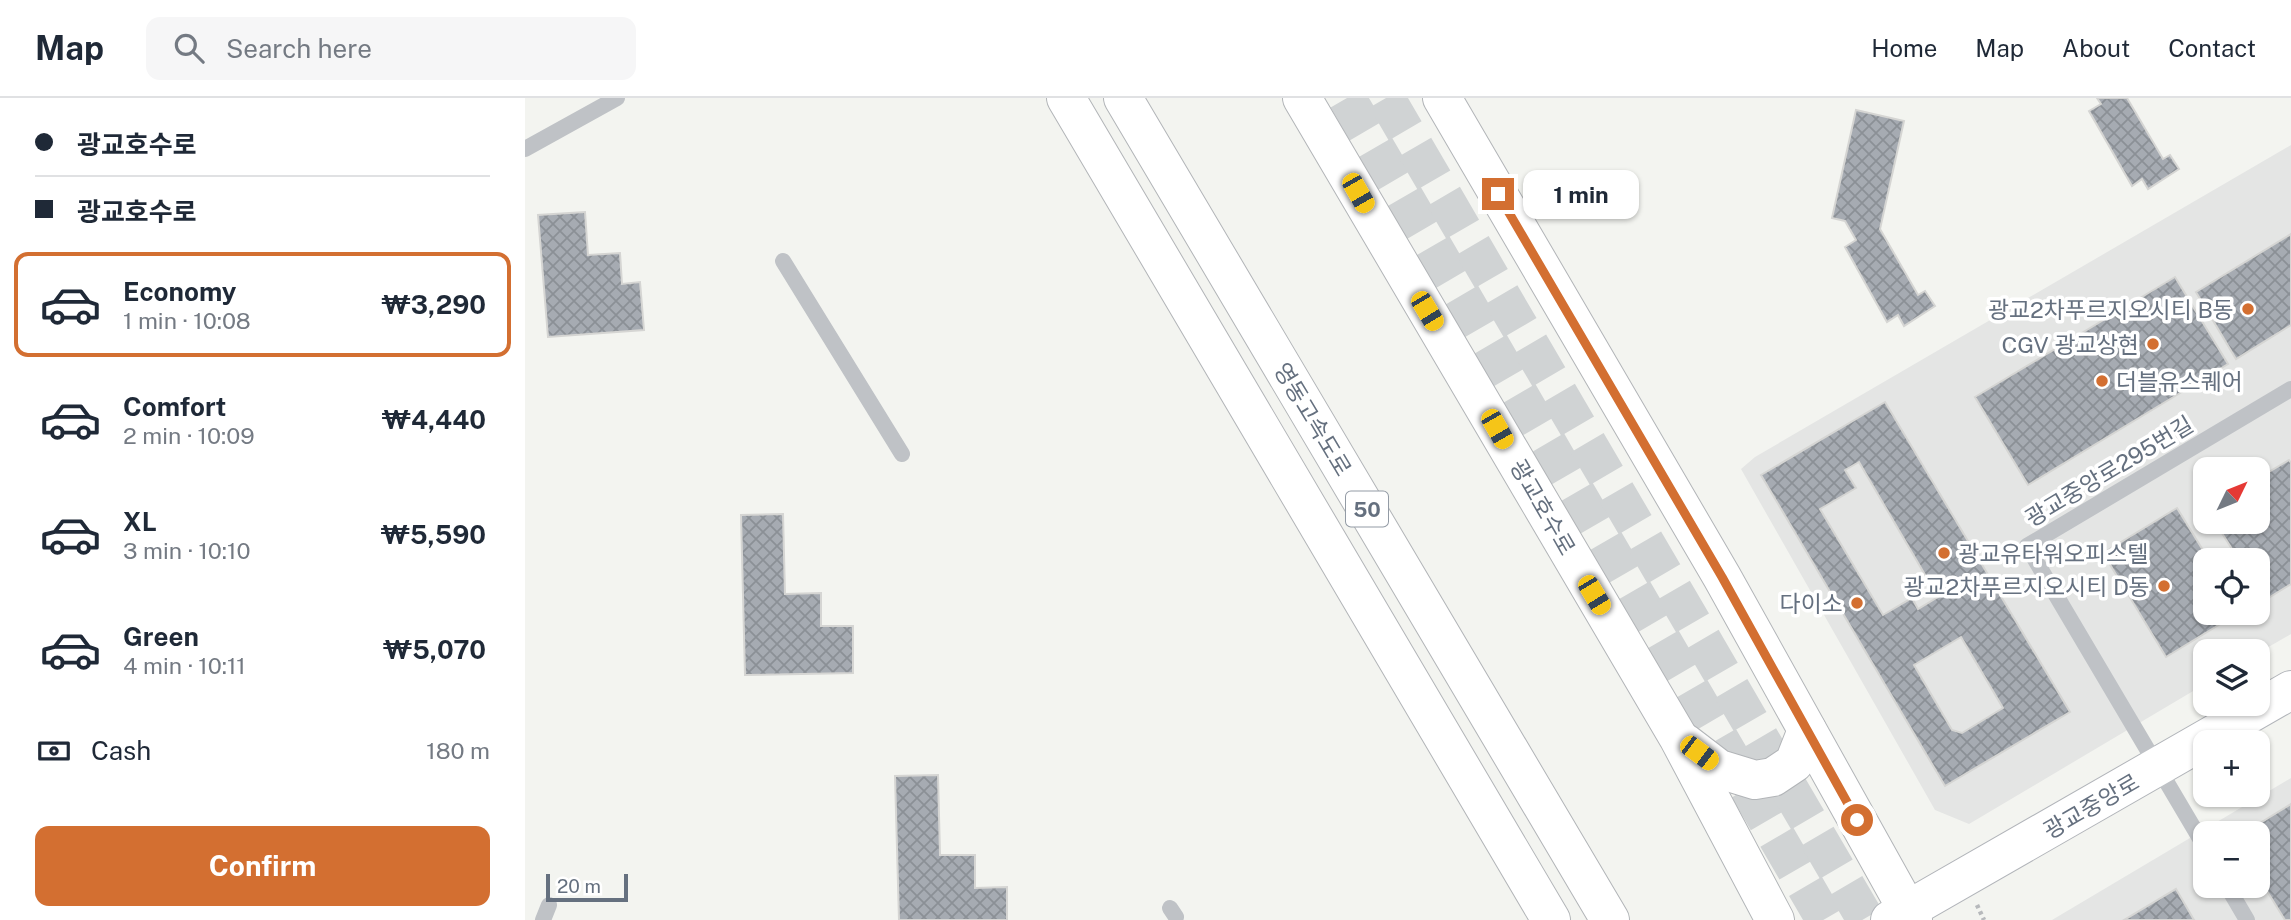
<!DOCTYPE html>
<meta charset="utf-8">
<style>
:root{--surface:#fff;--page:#f6f6f7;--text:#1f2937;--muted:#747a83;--line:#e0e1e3;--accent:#d36f31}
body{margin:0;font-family:"Public Sans","Noto Sans KR",sans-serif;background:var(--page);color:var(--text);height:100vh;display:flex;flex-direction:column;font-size:26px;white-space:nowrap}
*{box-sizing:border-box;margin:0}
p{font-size:23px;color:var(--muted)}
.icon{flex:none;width:38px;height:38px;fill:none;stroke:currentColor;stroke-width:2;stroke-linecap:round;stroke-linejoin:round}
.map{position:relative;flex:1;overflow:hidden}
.sheet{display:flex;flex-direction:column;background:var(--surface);width:525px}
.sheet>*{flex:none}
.banner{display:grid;align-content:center;height:154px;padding:0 35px;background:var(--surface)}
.needle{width:46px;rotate:47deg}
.controls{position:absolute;left:1668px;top:359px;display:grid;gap:14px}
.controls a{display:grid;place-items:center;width:77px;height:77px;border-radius:14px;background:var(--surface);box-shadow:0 2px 5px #0004;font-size:35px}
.scale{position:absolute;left:21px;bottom:18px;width:82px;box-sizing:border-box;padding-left:7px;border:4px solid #65707f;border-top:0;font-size:19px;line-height:24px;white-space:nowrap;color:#65707f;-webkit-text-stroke:5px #fff;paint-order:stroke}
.end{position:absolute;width:32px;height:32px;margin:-16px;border:9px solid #d36f31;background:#fff;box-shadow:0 0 0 4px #fff}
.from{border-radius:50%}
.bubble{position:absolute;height:49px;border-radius:14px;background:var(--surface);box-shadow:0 2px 5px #0004;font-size:23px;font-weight:700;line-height:49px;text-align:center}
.car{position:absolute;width:21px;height:42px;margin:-21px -10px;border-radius:9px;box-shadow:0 0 5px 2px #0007;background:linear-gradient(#f5c518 24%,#345 0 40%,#f5c518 0 76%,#345 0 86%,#f5c518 0)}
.banner b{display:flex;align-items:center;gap:24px;height:66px;font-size:26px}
.banner b+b{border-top:2px solid var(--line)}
.banner i{width:18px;height:18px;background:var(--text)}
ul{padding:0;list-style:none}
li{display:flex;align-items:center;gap:21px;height:105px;margin:0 14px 10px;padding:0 21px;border:4px solid transparent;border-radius:14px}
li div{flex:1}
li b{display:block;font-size:26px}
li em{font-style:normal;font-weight:700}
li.on{border-color:var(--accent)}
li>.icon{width:63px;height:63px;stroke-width:1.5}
.pay{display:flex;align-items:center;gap:18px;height:77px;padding:0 35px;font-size:26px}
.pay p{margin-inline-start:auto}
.cta{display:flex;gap:14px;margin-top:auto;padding:14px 35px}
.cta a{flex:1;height:80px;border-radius:14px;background:var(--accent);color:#fff;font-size:28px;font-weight:700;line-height:80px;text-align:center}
header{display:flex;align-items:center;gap:42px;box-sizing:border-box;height:98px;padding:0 35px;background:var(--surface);border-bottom:2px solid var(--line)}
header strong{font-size:33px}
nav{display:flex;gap:38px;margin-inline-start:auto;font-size:24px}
.search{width:490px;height:63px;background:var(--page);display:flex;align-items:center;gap:18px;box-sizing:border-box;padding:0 24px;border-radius:14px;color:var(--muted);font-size:26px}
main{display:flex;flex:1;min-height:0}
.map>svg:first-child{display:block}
</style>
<header>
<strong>Map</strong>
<div class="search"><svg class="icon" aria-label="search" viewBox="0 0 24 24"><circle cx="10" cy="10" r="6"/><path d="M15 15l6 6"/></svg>Search here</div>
<nav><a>Home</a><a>Map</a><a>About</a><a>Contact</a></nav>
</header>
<main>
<section class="sheet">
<div class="banner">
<b><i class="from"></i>광교호수로</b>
<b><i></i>광교호수로</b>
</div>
<ul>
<li class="on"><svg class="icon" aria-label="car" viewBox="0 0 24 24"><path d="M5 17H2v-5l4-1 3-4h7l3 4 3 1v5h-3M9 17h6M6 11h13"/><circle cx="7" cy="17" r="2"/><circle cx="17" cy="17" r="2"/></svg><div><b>Economy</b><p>1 min · 10:08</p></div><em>₩3,290</em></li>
<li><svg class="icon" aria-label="car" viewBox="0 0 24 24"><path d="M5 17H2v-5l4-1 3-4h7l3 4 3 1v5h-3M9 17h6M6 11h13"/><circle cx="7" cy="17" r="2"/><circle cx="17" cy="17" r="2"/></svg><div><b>Comfort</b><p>2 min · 10:09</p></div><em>₩4,440</em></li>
<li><svg class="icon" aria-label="car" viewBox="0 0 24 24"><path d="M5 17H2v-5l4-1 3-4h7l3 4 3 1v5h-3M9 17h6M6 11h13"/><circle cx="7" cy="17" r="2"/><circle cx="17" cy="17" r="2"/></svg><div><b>XL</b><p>3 min · 10:10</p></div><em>₩5,590</em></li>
<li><svg class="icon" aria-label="car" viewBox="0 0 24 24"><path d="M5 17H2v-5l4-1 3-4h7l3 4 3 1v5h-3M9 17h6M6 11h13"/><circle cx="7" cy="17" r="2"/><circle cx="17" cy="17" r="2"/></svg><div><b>Green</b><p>4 min · 10:11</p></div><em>₩5,070</em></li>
</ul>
<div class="pay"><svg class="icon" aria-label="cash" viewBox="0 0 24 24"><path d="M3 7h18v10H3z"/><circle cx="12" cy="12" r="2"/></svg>Cash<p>180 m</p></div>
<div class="cta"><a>Confirm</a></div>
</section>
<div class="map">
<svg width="1766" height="822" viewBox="0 0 1766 822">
<defs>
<pattern id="building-cross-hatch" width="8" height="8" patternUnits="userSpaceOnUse" patternTransform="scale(1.75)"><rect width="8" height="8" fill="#a6abb2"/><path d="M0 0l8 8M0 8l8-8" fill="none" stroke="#8b9096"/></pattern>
</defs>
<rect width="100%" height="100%" fill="#f3f4f0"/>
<g fill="#e4e5e4" fill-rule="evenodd">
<path d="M1766 47V536L1733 555 1732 553H1680V586L1444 726 1410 712 1216 371 1230 359ZM1680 371H1732V424H1680ZM1680 462H1732V514H1680Z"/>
<path d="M1766 680V822H1527ZM1680 735H1732V788H1680Z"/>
</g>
<g fill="url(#building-cross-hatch)" stroke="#d5d5d3" stroke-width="2" fill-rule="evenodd">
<path d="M1572 0H1602L1638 61 1645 57 1654 71 1623 91 1617 81 1607 88 1564 13 1576 6Z"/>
<path d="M1331 12 1379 23 1355 131 1393 197 1400 193 1410 208 1379 228 1373 217 1362 224 1320 149 1331 142 1320 123 1307 120Z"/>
<path d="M60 114 63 157 95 155 97 186 115 184 119 232 23 239 13 117Z"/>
<path d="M1766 136V227L1711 261 1671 194Z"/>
<path d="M1650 179 1703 266 1503 387 1450 299Z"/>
<path d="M1360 304 1545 614 1420 688 1236 377ZM1334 364 1413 499 1393 511 1387 500 1358 517 1295 411 1331 390 1320 372ZM1436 539 1478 610 1437 635 1427 632 1389 567Z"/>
<path d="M1764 362 1766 365V486L1732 507V462H1708L1712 459 1690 424H1732V381Z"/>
<path d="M1652 410 1684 462H1680V514H1715L1641 559 1578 455Z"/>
<path d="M258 416 260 496 296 495V528H328V575L220 577 216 417Z"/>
<path d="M413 677 415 757H450V790L482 789V822H374L370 678Z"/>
<path d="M1766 706V822H1760L1732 777V735H1729L1732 727Z"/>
<path d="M1651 791 1669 822H1599Z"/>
</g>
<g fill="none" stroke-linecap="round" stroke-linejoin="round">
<g stroke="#d0d3d4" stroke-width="38" stroke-dasharray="38 19" stroke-linecap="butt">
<path d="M822 0 1300 822"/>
<path d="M861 0 1341 822"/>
</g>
<defs>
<path id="secondary" d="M1365 822 1766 592"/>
<g id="trunk">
<path d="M777 0 1153 639 1250 822"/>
<path d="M917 0 1197 479 1388 822"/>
<path d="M1160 645 1194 671 1230 682 1248 679 1269 665 1282 632"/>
</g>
<g id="motorway">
<path d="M541 0 1026 822"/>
<path d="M598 0 1085 822"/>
</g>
</defs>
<use href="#secondary" stroke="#b2b5ba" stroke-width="40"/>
<use href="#trunk" stroke="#b2b5b8" stroke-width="40"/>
<use href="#motorway" stroke="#b2b5b8" stroke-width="40"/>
<path stroke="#b7b9bc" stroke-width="4.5" stroke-dasharray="3.5 3.5" stroke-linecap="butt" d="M1452 807 1459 822"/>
<g stroke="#bfc2c6" stroke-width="16">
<path d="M0 51 92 0"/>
<path d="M258 163 377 356"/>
<path d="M1680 749 1502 448 1766 291"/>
<path d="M1702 788 1722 822"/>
<path d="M645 810 651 819"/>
<path d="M18 822 24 807"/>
</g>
<use href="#secondary" stroke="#fff" stroke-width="38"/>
<use href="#trunk" stroke="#fff" stroke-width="38"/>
<use href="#motorway" stroke="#fff" stroke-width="38"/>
</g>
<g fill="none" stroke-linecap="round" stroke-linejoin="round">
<path stroke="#d36f31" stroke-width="9" d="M973 96 1197 479 1332 722"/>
</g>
<g fill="#d36f31" stroke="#fff" stroke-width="2.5">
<circle cx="1723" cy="211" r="7"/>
<circle cx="1628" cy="246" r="7"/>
<circle cx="1577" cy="283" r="7"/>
<circle cx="1419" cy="455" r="7"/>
<circle cx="1639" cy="488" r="7"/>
<circle cx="1332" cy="505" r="7"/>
</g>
<g text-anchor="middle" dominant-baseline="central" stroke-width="7" stroke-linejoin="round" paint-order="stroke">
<rect fill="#fff" stroke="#939ba5" stroke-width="2" x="821" y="393.5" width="42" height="35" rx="5"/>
<g font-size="21" font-weight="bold" fill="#65707f">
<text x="842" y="411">50</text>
</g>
<g font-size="23" fill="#65707f" stroke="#fff" text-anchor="end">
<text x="1709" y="211">광교2차푸르지오시티 B동</text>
<text x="1614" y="246">CGV 광교상현</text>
<text x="1591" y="283" text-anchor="start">더블유스퀘어</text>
<text x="1433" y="455" text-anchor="start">광교유타워오피스텔</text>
<text x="1625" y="488">광교2차푸르지오시티 D동</text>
<text x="1318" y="505">다이소</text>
</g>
<g font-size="23" fill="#65707f" stroke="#fff">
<text transform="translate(788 321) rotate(59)">영동고속도로</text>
<text transform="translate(1584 373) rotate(-31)">광교중앙로295번길</text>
<text transform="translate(1018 409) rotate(60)">광교호수로</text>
<text transform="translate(1566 708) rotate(-30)">광교중앙로</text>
</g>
</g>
</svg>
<div class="controls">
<a><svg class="needle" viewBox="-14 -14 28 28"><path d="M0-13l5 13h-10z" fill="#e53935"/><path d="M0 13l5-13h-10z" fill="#747a83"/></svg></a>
<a><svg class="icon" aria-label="locate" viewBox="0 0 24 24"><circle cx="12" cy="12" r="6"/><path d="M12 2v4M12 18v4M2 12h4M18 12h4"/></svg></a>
<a><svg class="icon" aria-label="layers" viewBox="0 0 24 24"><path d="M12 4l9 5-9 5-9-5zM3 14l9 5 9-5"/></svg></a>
<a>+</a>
<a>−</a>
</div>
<div class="scale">20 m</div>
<i class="end from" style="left:1332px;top:722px"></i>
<i class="end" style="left:973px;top:96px"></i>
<div class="bubble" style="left:998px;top:72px;width:116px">1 min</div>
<i class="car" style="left:833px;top:95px;rotate:150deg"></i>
<i class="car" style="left:902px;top:213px;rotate:149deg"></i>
<i class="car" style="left:972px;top:331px;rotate:150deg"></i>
<i class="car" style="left:1069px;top:497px;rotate:149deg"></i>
<i class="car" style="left:1174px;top:655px;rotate:127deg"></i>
</div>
</main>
